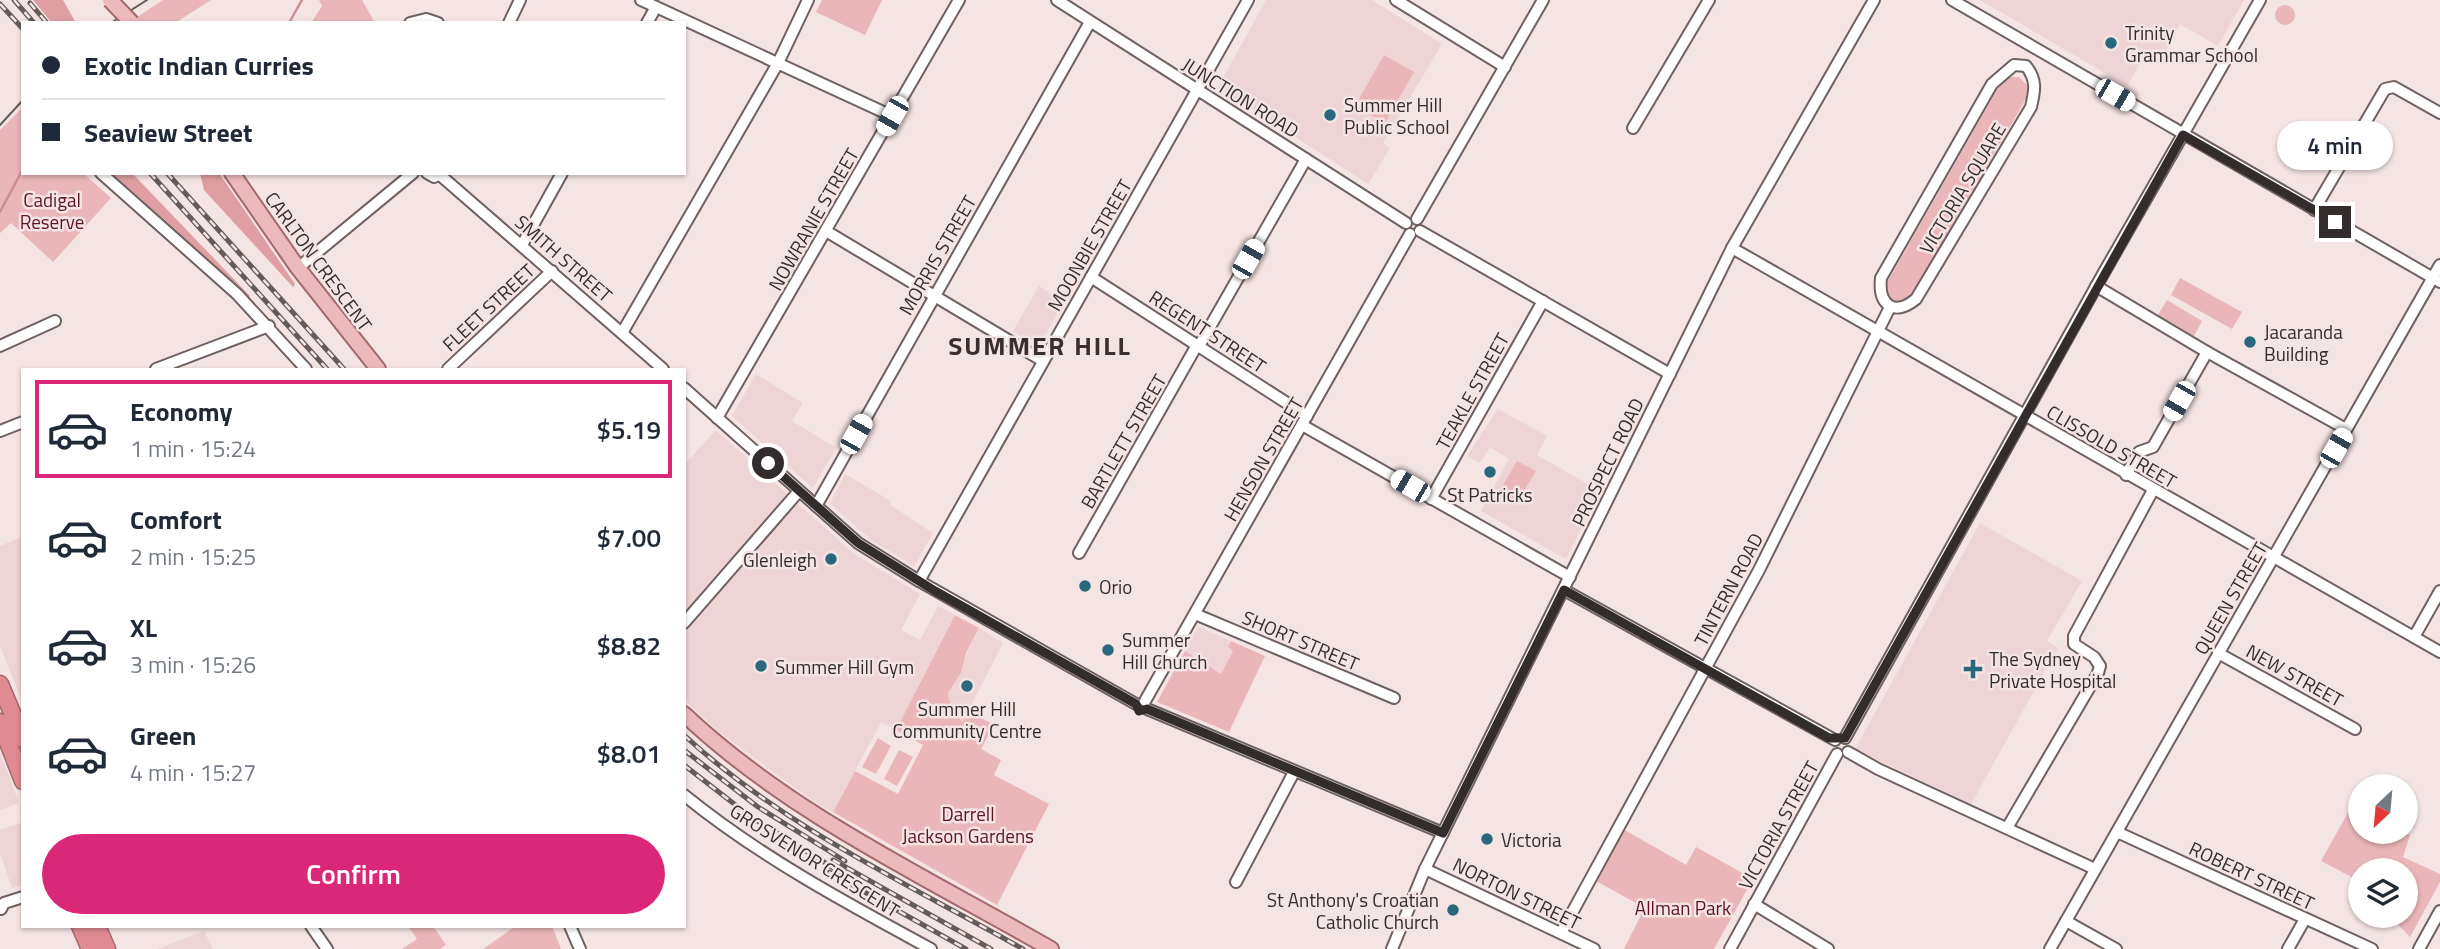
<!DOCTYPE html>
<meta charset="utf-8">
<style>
:root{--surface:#fff;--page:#f2f2f3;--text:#1f2937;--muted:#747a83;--line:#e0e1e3;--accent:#db2777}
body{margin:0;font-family:"Titillium Web",sans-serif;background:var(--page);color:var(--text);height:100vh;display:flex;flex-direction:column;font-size:26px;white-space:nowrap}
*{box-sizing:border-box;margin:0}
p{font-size:23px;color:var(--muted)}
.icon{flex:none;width:38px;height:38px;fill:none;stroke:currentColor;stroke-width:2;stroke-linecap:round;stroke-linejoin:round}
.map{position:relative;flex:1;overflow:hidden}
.details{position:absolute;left:21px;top:368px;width:665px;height:560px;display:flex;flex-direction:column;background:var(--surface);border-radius:0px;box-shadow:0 2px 5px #0004}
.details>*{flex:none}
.hud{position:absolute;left:21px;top:21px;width:665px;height:154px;border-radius:0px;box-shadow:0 2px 5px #0004;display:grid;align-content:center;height:154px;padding:0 21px;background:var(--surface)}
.needle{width:46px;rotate:206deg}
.tools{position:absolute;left:2348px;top:774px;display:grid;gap:14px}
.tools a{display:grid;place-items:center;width:70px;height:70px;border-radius:50%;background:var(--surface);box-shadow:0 2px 5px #0004;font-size:35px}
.end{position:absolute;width:32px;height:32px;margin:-16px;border:9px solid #332c2d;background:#fff;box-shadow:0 0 0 4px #fff}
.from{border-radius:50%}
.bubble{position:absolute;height:49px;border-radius:24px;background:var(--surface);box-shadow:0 2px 5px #0004;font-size:23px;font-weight:600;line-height:49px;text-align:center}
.car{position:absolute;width:21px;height:42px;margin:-21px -10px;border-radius:9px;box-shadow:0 0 5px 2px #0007;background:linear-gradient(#fff 24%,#345 0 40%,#fff 0 76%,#345 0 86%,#fff 0)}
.hud b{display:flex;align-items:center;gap:24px;height:66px;font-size:26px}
.hud b+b{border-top:2px solid var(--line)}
.hud i{width:18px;height:18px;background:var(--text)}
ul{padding:12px 0 0;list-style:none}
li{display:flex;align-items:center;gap:21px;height:98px;margin:0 14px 10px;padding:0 7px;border:4px solid transparent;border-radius:0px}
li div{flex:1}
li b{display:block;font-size:26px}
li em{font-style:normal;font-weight:600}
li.active{border-color:var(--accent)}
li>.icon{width:63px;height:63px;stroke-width:1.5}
.button{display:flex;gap:14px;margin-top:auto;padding:14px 21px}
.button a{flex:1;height:80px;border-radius:42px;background:var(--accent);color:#fff;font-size:28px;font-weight:600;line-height:80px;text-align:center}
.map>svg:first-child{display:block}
</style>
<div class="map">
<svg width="2440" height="949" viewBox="0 0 2440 949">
<rect width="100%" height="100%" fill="#f5e4e4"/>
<g fill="#eed4d5">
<path d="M1266 0H1372L1442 44 1383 143 1390 148 1368 184 1218 87Z"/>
<path d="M1980 0H2244L2218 46 2180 24 2163 56 2148 50 2127 86Z"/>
<path d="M1039 286 1064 302 1038 347 1013 331Z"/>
<path d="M756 374 803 403 792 421 836 448 813 488 732 416Z"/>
<path d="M1498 409 1547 436 1537 455 1600 491 1566 559 1481 511 1509 459 1490 447 1480 463 1467 456Z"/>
<path d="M716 430 853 553 920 594 901 630 920 640 938 606 955 615 896 730 881 722 833 812 809 798 722 734 684 700V465Z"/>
<path d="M845 474 891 501 890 505 933 533 914 566 871 540 830 503Z"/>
<path d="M1980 523 2082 581 2047 641 2058 648 1971 804 1855 749Z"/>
<path d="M23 536V704L0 646V546Z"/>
<path d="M1198 627 1231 641 1228 647 1233 651 1221 674 1185 651Z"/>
<path d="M979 628 1003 643 962 723 947 696Z"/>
<path d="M0 753 19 803 0 810Z"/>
<path d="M23 822V885L12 888 0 854V830Z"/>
<path d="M204 931 213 949H158Z"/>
</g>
<g fill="#ebb6b9">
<path d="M163 0H211L175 23H128Z"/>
<path d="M319 0H362L375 23H311L322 6Z"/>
<path d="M822 0H882L865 35 816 12Z"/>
<circle cx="2285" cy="15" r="10"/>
<path d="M1384 55 1414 72 1385 123 1355 106Z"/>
<path d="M2008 77H2019L2027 85V97L1914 294 1907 302 1891 301 1885 288 1888 281 2002 81Z"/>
<path d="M23 107V173H83L111 198 53 262 11 223 0 233V130Z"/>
<path d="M2180 278 2242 312 2232 329 2171 295Z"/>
<path d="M2167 300 2202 321 2194 336 2158 315Z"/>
<path d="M1517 461 1536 471 1516 504 1498 494Z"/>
<path d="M955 615 979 628 966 653 961 673 948 693C947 700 957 715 962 722L968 711 994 725 981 749 1001 760 994 775 1049 804 997 905 833 812 855 771 898 794 923 745 896 730Z"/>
<path d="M1231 641 1265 656 1229 732 1157 702 1185 651 1221 674 1233 651 1228 647Z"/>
<path d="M878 738 891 746 876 774 862 767Z"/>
<path d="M899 750 913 757 897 786 884 779Z"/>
<path d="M2350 809 2361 814V831H2401L2410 835 2403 857 2440 874V882L2410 937 2389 915H2406V870H2361V882L2321 861Z"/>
<path d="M1623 829 1686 865 1696 847 1753 879 1714 949H1624L1641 915 1633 910 1636 903 1596 881Z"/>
<path d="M408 926H433L446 945 440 949H402L417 939Z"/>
<path d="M516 926H552L561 949H483Z"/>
</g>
<g fill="#de9ea2">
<path d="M33 0H63L76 23H52Z"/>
<path d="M111 173H132L250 296 247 299Z"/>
<path d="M200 173H219L295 284 293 287 204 190Z"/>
</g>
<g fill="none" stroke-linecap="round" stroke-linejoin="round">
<g stroke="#cc8e91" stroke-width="2.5">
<path d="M289 23 302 0"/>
<path d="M0 212 23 169"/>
</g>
<defs>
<g id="minor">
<path d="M641 0 892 116"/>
<path d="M1057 0 1406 223"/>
<path d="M1396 0 1505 67"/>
<path d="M1952 0 2440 282"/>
<path d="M410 23 426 19 438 23"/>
<path d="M509 23 520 0"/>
<path d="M647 23 656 7"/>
<path d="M2014 65 2026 66C2037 80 2035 90 2031 107L1916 299C1894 317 1878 305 1881 278L1992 84Z"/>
<path d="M1633 128 1709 0"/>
<path d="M101 173 237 294 306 369"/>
<path d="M427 173 434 177 442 173"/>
<path d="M440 175 663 369"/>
<path d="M2314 210 2385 89 2394 87 2440 113"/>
<path d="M1417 219 1543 0"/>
<path d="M826 231 1043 361"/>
<path d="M1420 231 1670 374"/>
<path d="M522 245 562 173"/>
<path d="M1732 248 2440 652"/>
<path d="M298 268 413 173"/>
<path d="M1091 277 1307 416"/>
<path d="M2096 286 2207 352"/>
<path d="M622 333 778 63 808 0"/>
<path d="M0 346 55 321"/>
<path d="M1199 346 1306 159"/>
<path d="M156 369 269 326"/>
<path d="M448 369 552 271"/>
<path d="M684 388 858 543 919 581 1136 704"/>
<path d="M717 418 959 0"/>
<path d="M1302 425 1570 577"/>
<path d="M0 431 23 422"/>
<path d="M2126 475 2139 452 2153 447 2207 352 2346 429"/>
<path d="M1431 499 1543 301"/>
<path d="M816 506 1090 22"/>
<path d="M1079 553 1197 345"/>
<path d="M919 581 1248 0"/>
<path d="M1564 590 1835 740"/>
<path d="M1195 614 1394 698"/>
<path d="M684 623 799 491"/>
<path d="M2414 637 2440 591"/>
<path d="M2218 653 2355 729"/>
<path d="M1145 701 1410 234"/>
<path d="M1147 709 1443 833"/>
<path d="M1845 738 2103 274 2260 0"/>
<path d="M1848 752 1878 769 2095 869"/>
<path d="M684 795C759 856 846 903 931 949"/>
<path d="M2007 828 2098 673 2100 666 2094 657 2074 644V636L2153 490"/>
<path d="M2117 832 2372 949"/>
<path d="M1425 869 1594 949"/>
<path d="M1236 882 1294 772"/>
<path d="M1754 904 1828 949"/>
<path d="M1 909 4 903 23 897"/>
<path d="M2066 921 2116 949"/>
<path d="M311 926 327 949"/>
<path d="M570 926 580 949"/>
<path d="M1561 933 1759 570 1890 307"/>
<path d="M1392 949 1425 869 1732 248 1874 0"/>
<path d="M1730 949 1837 754"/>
<path d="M2050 949 2440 265"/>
<path d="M2288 949 2305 919"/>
<path d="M2419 949 2440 911"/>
</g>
<g id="major">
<path d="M232 173 298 268 378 369"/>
<path d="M684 714C790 814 926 877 1051 949"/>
</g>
<g id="highway">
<path d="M0 684 23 739"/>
<path d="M0 722 23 781"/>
<path d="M80 926 90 949"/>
<path d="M97 926 107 949"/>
</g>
</defs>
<use href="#minor" stroke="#6f6061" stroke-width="14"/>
<use href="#major" stroke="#a36a6e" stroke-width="18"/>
<use href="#highway" stroke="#a36a6e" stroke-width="19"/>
<use href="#minor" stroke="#fff" stroke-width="10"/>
<use href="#major" stroke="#ecb9bd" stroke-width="14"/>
<use href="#highway" stroke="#e08b91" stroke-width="16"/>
<g stroke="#645b5b" stroke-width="2">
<path d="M111 23 147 0"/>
<path d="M0 125 23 100"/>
</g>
<defs>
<g id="rail">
<path d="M14 0 34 23"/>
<path d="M30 3 47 23"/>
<path d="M0 4 23 29"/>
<path d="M150 173 327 369"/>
<path d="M167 173 344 369"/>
<path d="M684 735C782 826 908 884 1023 949"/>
<path d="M684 750 758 807 845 861"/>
<path d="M684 765 751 817 840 872"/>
<path d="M833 860 991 949"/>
<path d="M829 872 966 949"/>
</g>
</defs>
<use href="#rail" stroke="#645b5b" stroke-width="5"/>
<use href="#rail" stroke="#f5e4e4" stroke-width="2.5" stroke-dasharray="8" stroke-linecap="butt"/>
<defs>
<path id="major-bridge" d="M110 0 132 23"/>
</defs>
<use href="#major-bridge" stroke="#a36a6e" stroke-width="18" stroke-linecap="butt"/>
<use href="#major-bridge" stroke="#ecb9bd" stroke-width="14"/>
</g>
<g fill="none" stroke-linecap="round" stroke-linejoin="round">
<path stroke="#332c2d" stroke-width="9" d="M768 463 858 543 935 591 1136 704 1139 711 1147 709 1443 833 1564 590 1829 738H1845L2183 135 2335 222"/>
</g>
<g fill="#29677d" stroke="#f5e4e4" stroke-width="2.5">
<circle cx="2111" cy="43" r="7"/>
<circle cx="1330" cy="115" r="7"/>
<circle cx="2250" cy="342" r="7"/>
<circle cx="1490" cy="472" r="7"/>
<circle cx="831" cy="559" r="7"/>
<circle cx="1085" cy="586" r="7"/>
<circle cx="1108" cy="650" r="7"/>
<circle cx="761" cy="666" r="7"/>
<path d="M1969.5 658.5h7v7h7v7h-7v7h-7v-7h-7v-7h7z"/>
<circle cx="967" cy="686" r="7"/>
<circle cx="1487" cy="839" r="7"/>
<circle cx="1453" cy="910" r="7"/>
</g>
<g text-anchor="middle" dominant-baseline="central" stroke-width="5" stroke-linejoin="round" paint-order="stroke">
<g font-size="19" fill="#332c2d" stroke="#f5e4e4" text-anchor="start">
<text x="2125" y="32">Trinity<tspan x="2125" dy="22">Grammar School</tspan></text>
<text x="1344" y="104">Summer Hill<tspan x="1344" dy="22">Public School</tspan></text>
<text x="2264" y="331">Jacaranda<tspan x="2264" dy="22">Building</tspan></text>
<text x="1490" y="494" text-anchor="middle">St Patricks</text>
<text x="817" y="559" text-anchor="end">Glenleigh</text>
<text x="1099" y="586">Orio</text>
<text x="1122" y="639">Summer<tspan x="1122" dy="22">Hill Church</tspan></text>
<text x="1989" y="658">The Sydney<tspan x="1989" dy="22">Private Hospital</tspan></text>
<text x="775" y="666">Summer Hill Gym</text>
<text x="967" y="708" text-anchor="middle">Summer Hill<tspan x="967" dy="22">Community Centre</tspan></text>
<text x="1501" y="839">Victoria</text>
<text x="1439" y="899" text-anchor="end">St Anthony's Croatian<tspan x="1439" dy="22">Catholic Church</tspan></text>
</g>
<g font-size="19" fill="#332c2d" stroke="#f5e4e4">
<text transform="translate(1241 97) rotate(32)">JUNCTION ROAD</text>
<text transform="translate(1962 188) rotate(-59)">VICTORIA SQUARE</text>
<text transform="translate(813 219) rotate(-60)">NOWRANIE STREET</text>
<text transform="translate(1089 245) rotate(-60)">MOONBIE STREET</text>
<text transform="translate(937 255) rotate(-60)">MORRIS STREET</text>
<text transform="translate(564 258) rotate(41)">SMITH STREET</text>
<text transform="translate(319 261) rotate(54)">CARLTON CRESCENT</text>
<text transform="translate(488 307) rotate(-43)">FLEET STREET</text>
<text transform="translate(1208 331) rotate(33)">REGENT STREET</text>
<text transform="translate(1472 391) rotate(-61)">TEAKLE STREET</text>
<text transform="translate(1123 441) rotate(-60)">BARTLETT STREET</text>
<text transform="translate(2112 446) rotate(30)">CLISSOLD STREET</text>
<text transform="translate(1263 459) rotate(-60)">HENSON STREET</text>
<text transform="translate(1607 462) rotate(-64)">PROSPECT ROAD</text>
<text transform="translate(1728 589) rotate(-62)">TINTERN ROAD</text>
<text transform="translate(2230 598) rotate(-60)">QUEEN STREET</text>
<text transform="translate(1301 640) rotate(23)">SHORT STREET</text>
<text transform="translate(2295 675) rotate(29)">NEW STREET</text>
<text transform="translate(1778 825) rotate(-61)">VICTORIA STREET</text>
<text transform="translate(815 860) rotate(32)">GROSVENOR CRESCENT</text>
<text transform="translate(2252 875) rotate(25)">ROBERT STREET</text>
<text transform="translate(1517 893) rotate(26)">NORTON STREET</text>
</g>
<g font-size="19" fill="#5f1422" stroke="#f5e4e4">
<text x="52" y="199">Cadigal<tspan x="52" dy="22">Reserve</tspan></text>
<text x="968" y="813">Darrell<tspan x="968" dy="22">Jackson Gardens</tspan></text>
<text x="1683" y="907">Allman Park</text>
</g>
<g font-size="26" font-weight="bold" letter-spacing="2" fill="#3b2e2f" stroke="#f5e4e4">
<text x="1040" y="345">SUMMER HILL</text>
</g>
</g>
</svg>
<div class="tools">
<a><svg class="needle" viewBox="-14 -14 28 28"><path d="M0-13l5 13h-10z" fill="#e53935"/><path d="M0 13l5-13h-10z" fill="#747a83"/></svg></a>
<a><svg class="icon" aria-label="layers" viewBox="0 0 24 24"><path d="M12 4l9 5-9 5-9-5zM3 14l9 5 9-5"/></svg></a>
</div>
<i class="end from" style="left:768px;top:463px"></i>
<i class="end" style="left:2335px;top:222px"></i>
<div class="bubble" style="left:2277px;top:121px;width:116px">4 min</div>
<i class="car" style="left:2115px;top:95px;rotate:120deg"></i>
<i class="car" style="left:892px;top:116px;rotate:210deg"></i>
<i class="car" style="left:1248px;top:259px;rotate:30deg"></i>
<i class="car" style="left:2179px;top:401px;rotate:210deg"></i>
<i class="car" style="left:856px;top:434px;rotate:29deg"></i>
<i class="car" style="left:2336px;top:448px;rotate:30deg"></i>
<i class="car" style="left:1410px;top:486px;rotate:300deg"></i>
<div class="hud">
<b><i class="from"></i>Exotic Indian Curries</b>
<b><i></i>Seaview Street</b>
</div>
<section class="details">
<ul>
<li class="active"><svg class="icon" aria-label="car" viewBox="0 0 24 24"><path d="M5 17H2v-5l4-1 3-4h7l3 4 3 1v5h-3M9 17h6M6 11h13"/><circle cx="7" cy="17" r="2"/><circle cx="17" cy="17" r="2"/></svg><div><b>Economy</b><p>1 min · 15:24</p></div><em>$5.19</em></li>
<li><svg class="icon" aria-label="car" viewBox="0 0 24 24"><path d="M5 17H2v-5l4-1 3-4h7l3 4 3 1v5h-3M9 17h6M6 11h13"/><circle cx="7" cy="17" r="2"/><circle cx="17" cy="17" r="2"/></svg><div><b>Comfort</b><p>2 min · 15:25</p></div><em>$7.00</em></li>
<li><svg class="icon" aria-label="car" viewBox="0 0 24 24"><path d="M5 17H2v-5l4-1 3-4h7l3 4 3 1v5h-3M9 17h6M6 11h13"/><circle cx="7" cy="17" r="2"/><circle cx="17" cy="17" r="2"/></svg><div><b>XL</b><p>3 min · 15:26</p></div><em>$8.82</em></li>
<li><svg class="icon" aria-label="car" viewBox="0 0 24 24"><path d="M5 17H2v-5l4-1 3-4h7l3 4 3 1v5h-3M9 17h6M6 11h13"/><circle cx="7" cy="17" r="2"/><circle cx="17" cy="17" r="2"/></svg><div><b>Green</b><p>4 min · 15:27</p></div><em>$8.01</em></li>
</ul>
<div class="button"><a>Confirm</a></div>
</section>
</div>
